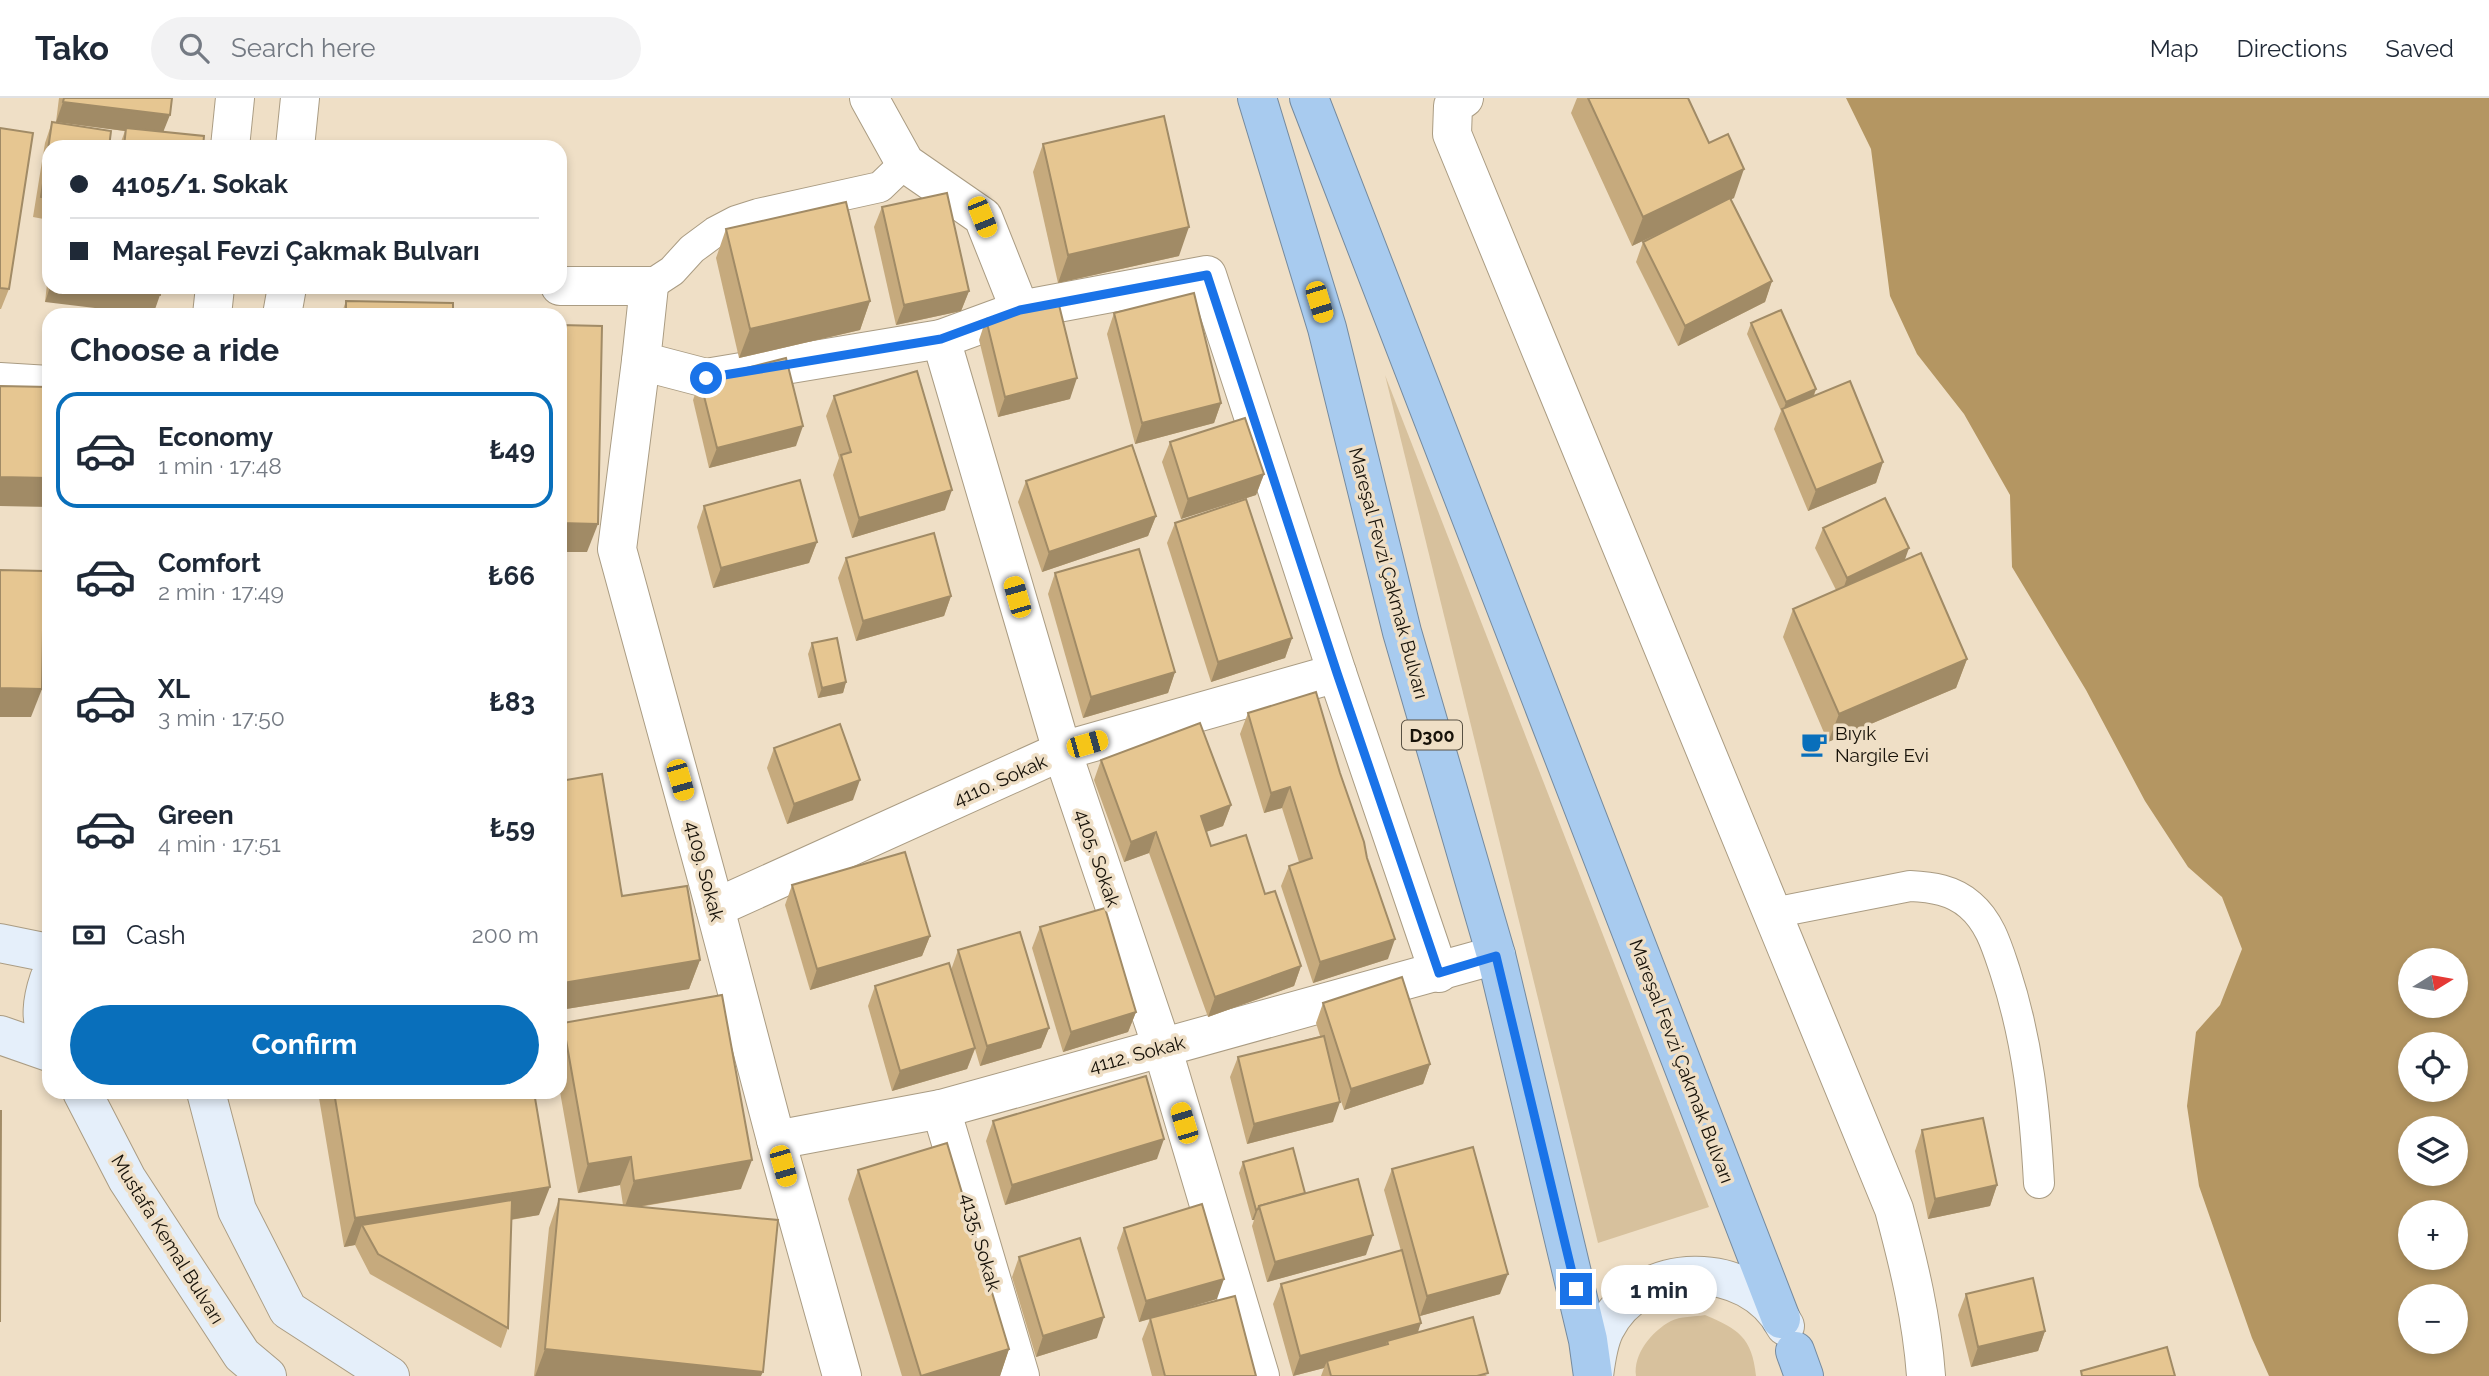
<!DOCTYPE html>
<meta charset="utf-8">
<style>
:root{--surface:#fff;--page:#f2f2f3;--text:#1f2937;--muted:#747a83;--line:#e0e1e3;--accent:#096fbb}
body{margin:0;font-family:Raleway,sans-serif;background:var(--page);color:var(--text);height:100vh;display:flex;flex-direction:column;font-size:26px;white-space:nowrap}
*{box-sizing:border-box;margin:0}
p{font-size:23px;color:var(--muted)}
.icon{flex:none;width:38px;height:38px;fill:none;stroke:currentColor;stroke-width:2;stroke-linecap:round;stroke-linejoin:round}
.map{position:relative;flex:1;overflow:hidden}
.side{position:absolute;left:42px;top:210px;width:525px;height:791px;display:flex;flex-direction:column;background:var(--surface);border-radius:21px;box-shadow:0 4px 10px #0003}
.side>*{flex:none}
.banner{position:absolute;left:42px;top:42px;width:525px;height:154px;border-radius:21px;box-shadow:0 4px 10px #0003;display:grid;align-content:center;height:154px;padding:0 28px;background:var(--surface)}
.needle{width:46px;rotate:79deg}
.tools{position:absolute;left:2398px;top:850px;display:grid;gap:14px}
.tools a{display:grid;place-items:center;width:70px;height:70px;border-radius:50%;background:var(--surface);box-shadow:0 4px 10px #0003;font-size:35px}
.end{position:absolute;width:32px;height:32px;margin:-16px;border:9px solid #1a73e8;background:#fff;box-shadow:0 0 0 4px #fff}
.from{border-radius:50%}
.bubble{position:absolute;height:49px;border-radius:24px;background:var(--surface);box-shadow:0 4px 10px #0003;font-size:23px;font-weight:700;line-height:49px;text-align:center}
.car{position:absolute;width:21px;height:42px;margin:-21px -10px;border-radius:9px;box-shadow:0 0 5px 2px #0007;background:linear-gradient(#f5c518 24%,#345 0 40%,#f5c518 0 76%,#345 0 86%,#f5c518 0)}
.banner b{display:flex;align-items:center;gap:24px;height:66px;font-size:26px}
.banner b+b{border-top:2px solid var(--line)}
.banner i{width:18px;height:18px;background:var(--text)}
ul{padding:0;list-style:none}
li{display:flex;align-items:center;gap:21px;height:116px;margin:0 14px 10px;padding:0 14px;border:4px solid transparent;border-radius:21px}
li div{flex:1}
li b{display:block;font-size:26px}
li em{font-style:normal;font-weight:700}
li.active{border-color:var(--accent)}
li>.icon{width:63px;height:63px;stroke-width:1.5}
h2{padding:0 28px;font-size:32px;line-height:84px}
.pay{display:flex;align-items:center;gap:18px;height:77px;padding:0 28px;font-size:26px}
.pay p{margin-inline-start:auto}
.button{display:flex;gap:14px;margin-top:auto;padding:14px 28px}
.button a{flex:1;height:80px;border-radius:42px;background:var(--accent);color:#fff;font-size:28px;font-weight:700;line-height:80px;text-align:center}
header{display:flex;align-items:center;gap:42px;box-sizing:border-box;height:98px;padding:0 35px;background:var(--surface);border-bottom:2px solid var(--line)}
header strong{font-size:33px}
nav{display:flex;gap:38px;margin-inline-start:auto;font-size:24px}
.search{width:490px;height:63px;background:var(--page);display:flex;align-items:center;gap:18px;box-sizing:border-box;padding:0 24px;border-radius:38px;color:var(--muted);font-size:26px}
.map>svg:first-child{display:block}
</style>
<header>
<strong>Tako</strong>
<div class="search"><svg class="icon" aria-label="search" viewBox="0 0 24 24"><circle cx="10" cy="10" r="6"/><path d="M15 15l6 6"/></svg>Search here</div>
<nav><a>Map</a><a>Directions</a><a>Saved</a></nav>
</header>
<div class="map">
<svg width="2489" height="1278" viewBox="0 0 2489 1278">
<rect width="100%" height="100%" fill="#efdfc6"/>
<g fill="#d7c19d">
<path d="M1385 277 1709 1109 1598 1145Z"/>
<path d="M1705 1217C1738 1231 1752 1239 1756 1278H1636C1633 1256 1652 1233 1671 1223 1680 1218 1694 1219 1705 1217Z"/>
</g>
<path fill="#b49662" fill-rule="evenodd" d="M1846 0H2489V1278H2269L2252 1240 2199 1088 2187 1008 2196 934 2220 907 2242 851 2222 799 2188 769 2145 703 2086 592 2012 469 2010 397 1964 316 1917 256 1890 198 1871 51ZM2410 863H2455V908H2410ZM2410 947H2455V992H2410ZM2410 1031H2455V1076H2410ZM2410 1115H2455V1160H2410ZM2410 1199H2455V1244H2410Z"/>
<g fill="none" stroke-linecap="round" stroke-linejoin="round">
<defs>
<g id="lane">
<path d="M649 188 672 173 692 151 715 134 736 123 758 116 880 89 905 65"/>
<path d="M1773 815 1910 788C1932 789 1953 792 1970 807 1990 824 1997 849 2005 873 2028 943 2035 1012 2039 1085"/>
</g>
<g id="street">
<path d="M869 0 905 65 983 119 1020 212"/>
<path d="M1464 0 1453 8 1452 36 1894 1111C1909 1167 1922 1221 1926 1278"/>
<path d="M230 49 235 0"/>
<path d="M295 49 300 0"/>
<path d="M560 188H649L641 263 706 280 941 241 1020 212 1207 177 1337 575 1439 875"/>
<path d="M212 217 215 189"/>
<path d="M282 217 287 189"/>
<path d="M941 241 1062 653 1162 949 1260 1278"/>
<path d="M641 263 617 451 715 810 776 1042 842 1278"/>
<path d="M0 284 49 287"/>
<path d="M715 810 1062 653 1337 575"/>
<path d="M941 1011 1020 1278"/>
<path d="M776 1042 941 1011 1496 857"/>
</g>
<g id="secondary">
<path d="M0 845 49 855"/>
<path d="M49 881C42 902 39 922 49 942"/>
<path d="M0 937 49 954"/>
<path d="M82 994 127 1081 242 1257 267 1278"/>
<path d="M206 994 237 1112 288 1212 390 1278"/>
<path d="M1594 1278C1596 1262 1598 1245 1605 1231 1640 1161 1749 1160 1785 1228"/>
</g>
<g id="highway">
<path d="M1257 0 1327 230 1402 534 1496 857 1588 1242 1593 1278"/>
<path d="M1309 0 1781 1221"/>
<path d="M1795 1253 1804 1278"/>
</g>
</defs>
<use href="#lane" stroke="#aa9c83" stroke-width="32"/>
<use href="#street" stroke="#aa9c83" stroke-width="40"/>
<use href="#secondary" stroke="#aa9c83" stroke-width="40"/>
<use href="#highway" stroke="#758a9e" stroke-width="40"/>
<use href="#lane" stroke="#fff" stroke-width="30"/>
<use href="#street" stroke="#fff" stroke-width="38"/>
<use href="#secondary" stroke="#e5effa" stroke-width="38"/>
<use href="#highway" stroke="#a8cbef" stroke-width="38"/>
</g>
<g fill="#c6aa7d">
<path d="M59 0H172L163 34 203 49H119L125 33 56 24Z"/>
<path d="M1577 0H1688L1734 100 1731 101 1772 183 1765 204 1678 248 1636 164 1643 144 1676 127 1632 148 1571 15Z"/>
<path d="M52 24 49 49V122L33 119 45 45Z"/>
<path d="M0 30 9 191 1 211H0Z"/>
<path d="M1043 46 1179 158 1058 185 1033 74Z"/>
<path d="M882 109 969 193 961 213 896 227 874 129Z"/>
<path d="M726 131 870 203 860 232 739 260 716 160Z"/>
<path d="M49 168V189H161L45 204Z"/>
<path d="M346 203 453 217H341Z"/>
<path d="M1114 215 1221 305 1214 325 1135 346 1107 236Z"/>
<path d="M986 221 1070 301 998 319 979 242Z"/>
<path d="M1751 225 1816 291 1814 298 1883 364 1876 385 1808 413 1774 331 1781 313 1747 236Z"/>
<path d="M700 282 796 348 709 370 693 302Z"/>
<path d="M834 298 945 412 852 440 833 377 839 360 826 318Z"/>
<path d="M1170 344 1264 376 1256 397 1181 421 1162 364Z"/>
<path d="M1026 383 1156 418 1148 438 1042 474 1018 404Z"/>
<path d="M704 408 817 444 809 465 713 490 697 429Z"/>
<path d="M1175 425 1292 540 1285 560 1211 584 1167 445Z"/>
<path d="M1823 430 1905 463 1967 561 1956 590 1828 644 1783 539 1793 511 1836 492 1815 450Z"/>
<path d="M846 460 951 498 944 518 856 543 838 480Z"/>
<path d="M1055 475 1175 574 1168 595 1083 620 1048 496Z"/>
<path d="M812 545 846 584 843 595 818 600 808 556Z"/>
<path d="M1248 615 1388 861 1313 885 1281 788 1289 768 1299 764 1282 710 1264 715 1240 636Z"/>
<path d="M774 650 853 702 787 726 767 670Z"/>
<path d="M1101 662 1231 707 1223 728 1206 734 1211 748 1265 796 1301 868 1294 888 1208 919 1149 755 1124 764 1094 682Z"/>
<path d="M560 683 622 798 700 862 689 891 560 912Z"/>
<path d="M792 787 930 838 922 858 810 892 785 807Z"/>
<path d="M1040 829 1136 914 1128 934 1063 954 1032 850Z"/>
<path d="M958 852 1049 930 1041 950 980 968 975 951 967 971 892 993 868 908 875 888 951 872Z"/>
<path d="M1323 905 1430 966 1423 986 1344 1012 1336 988 1333 1024 1247 1046 1230 979 1238 959 1320 938 1316 925Z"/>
<path d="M563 925 741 1091 639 1109 761 1278H534L549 1130 559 1101 623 1107 620 1087 578 1095 560 994V934Z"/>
<path d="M318 994H534L539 1117 511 1122 508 1230 501 1250 370 1176 355 1147 344 1149Z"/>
<path d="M993 1023 1157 1061 1005 1107 986 1043Z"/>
<path d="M1922 1032 1997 1087 1990 1108 1928 1121 1915 1053Z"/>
<path d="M1243 1064 1305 1095 1366 1157 1267 1184 1252 1128 1254 1122H1252L1239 1075Z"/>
<path d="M1392 1071 1500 1196 1420 1218 1418 1235 1487 1278H1321L1324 1270 1293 1278 1273 1206 1281 1186 1401 1153 1384 1092Z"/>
<path d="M858 1072 1009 1251 1000 1278H902L848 1101Z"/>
<path d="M1124 1130 1217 1201 1154 1219 1256 1278H1152L1142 1241 1150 1221 1139 1224 1117 1150Z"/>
<path d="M1019 1159 1097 1240 1036 1259 1012 1179Z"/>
<path d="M1966 1196 2045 1233 2038 1253 1971 1269 1958 1217Z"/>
</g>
<g fill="#a18b66">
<path d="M63 4 170 17 162 37 126 30 125 33 56 24Z"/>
<path d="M1744 71 1734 100 1632 148 1643 119Z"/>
<path d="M1189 129 1179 158 1058 185 1068 157Z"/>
<path d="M1772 183 1765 204 1678 248 1685 228Z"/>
<path d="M50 189H93L160 197 153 217 45 204Z"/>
<path d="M969 193 961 213 896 227 904 207Z"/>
<path d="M870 203 860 232 739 260 750 231Z"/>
<path d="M1077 280 1070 301 998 319 1005 299Z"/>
<path d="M1816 291 1812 301 1783 313 1786 304Z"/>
<path d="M1221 305 1214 325 1135 346 1142 325Z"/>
<path d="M803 328 796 348 709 370 717 350Z"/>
<path d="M1883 364 1876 385 1808 413 1816 392Z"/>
<path d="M1264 376 1256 397 1181 421 1188 401Z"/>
<path d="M0 379 49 380V409L0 408Z"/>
<path d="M952 392 945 412 852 440 859 420Z"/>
<path d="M1156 418 1148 438 1042 474 1049 454Z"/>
<path d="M560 425 598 426 587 454H560Z"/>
<path d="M817 444 809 465 713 490 721 470Z"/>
<path d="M1909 450 1902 470 1840 500 1847 480Z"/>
<path d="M951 498 944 518 856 543 863 523Z"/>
<path d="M1292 540 1285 560 1211 584 1218 564Z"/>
<path d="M1967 561 1956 590 1828 644 1839 616Z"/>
<path d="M1175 574 1168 595 1083 620 1091 599Z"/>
<path d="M846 584 843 595 818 600 822 590Z"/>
<path d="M0 590 42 591 31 619H0Z"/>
<path d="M860 682 853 702 787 726 794 706Z"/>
<path d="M1290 689 1282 710 1264 715 1271 695Z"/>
<path d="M1231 707 1223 728 1194 738 1201 718Z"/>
<path d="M1156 734 1149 755 1124 764 1131 744Z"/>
<path d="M930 838 922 858 810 892 817 871Z"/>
<path d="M1395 841 1388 861 1313 885 1320 864Z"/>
<path d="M700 862 689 891 560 912V893L563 885Z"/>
<path d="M1301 868 1294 888 1208 919 1215 899Z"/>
<path d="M1136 914 1128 934 1063 954 1071 934Z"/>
<path d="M1049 930 1041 950 980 968 987 948Z"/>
<path d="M975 950 967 971 892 993 900 973Z"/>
<path d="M1430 966 1423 986 1344 1012 1351 991Z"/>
<path d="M1340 1004 1333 1024 1247 1046 1254 1026Z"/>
<path d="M1164 1041 1157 1061 1005 1107 1012 1087Z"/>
<path d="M631 1059 620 1087 578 1095 588 1066Z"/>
<path d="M752 1062 741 1091 624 1111 634 1083Z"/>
<path d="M1997 1087 1990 1108 1928 1121 1935 1101Z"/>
<path d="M550 1089 539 1117 371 1144 362 1127 355 1147 344 1149 355 1120Z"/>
<path d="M1258 1111 1254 1122H1252L1256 1112Z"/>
<path d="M1373 1137 1366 1157 1267 1184 1275 1164Z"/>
<path d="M1508 1176 1500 1196 1420 1218 1427 1198Z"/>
<path d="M1224 1181 1217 1201 1139 1224 1146 1203Z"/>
<path d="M1104 1219 1097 1240 1036 1259 1043 1238Z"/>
<path d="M1421 1225 1414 1245 1388 1246 1387 1243 1384 1253 1327 1263 1324 1270 1293 1278 1300 1258Z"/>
<path d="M2045 1233 2038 1253 1971 1269 1978 1249Z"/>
<path d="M545 1251 763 1274 761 1278H535Z"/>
<path d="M1009 1251 1000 1278H922Z"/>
</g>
<g fill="#e6c691" stroke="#a18b66" stroke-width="2">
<path d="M64 0H172L170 17 63 4Z"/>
<path d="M1588 0H1688L1709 45 1728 36 1744 71 1643 119Z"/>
<path d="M1164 18 1189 129 1068 157 1043 46Z"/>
<path d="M52 24 111 33 109 49H49V100L41 99Z"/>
<path d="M0 30 33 35 9 191 0 190Z"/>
<path d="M126 30 204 38 203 49H124Z"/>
<path d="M947 95 969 193 904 207 882 109Z"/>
<path d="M1730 100 1772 183 1685 228 1643 144Z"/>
<path d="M846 104 870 203 750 231 726 131Z"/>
<path d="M93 189H161L160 197Z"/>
<path d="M1194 195 1221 305 1142 325 1114 215Z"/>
<path d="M346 203 453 205V217H346Z"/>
<path d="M1058 203 1077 280 1005 299 986 221Z"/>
<path d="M1781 212 1816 291 1786 304 1751 225Z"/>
<path d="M560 227 602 228 598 426 560 425Z"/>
<path d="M786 260 803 328 717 350 700 282Z"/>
<path d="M917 273 952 392 859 420 841 357 851 354 834 298Z"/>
<path d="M1850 283 1883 364 1816 392 1782 311Z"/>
<path d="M0 288 49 289V380L0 379Z"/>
<path d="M1245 320 1264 376 1188 401 1170 344Z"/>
<path d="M1132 347 1156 418 1049 454 1026 383Z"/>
<path d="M800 382 817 444 721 470 704 408Z"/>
<path d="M1885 400 1909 450 1847 480 1823 430Z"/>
<path d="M1246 401 1292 540 1218 564 1175 425Z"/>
<path d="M934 435 951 498 863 523 846 460Z"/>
<path d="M1139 451 1175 574 1091 599 1055 475Z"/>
<path d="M1921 455 1967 561 1839 616 1793 511Z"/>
<path d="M0 472 44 473 42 591 0 590Z"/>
<path d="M837 540 846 584 822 590 812 545Z"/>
<path d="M1316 594 1340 675 1364 744 1367 760 1395 841 1320 864 1289 768 1312 760 1290 689 1271 695 1248 615Z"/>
<path d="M1200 625 1231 707 1201 718 1211 748 1246 737 1265 796 1275 793 1301 868 1215 899 1156 734 1131 744 1101 662Z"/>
<path d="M840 626 860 682 794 706 774 650Z"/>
<path d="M602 676 622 798 687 788 700 862 563 885 560 868V683Z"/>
<path d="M905 754 930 838 817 871 792 787Z"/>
<path d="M1105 810 1136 914 1071 934 1040 829Z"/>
<path d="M1020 834 1049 930 987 948 958 852Z"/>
<path d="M949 865 975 950 900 973 875 888Z"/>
<path d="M1402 879 1430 966 1351 991 1323 905Z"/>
<path d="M722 897 752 1062 634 1083 631 1059 588 1066 563 925Z"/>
<path d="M1324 938 1340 1004 1254 1026 1238 959Z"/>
<path d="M1146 978 1164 1041 1012 1087 993 1023Z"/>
<path d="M334 994H534L550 1089 355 1120Z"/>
<path d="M0 1013H1L0 1224Z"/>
<path d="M1983 1020 1997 1087 1935 1101 1922 1032Z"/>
<path d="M947 1045 1009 1251 921 1278 858 1072Z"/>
<path d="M1473 1049 1508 1176 1427 1198 1392 1071Z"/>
<path d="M1293 1050 1305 1095 1259 1108 1258 1111 1256 1112 1243 1064Z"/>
<path d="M1358 1081 1373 1137 1275 1164 1259 1108Z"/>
<path d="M559 1101 778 1122 763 1274 545 1251Z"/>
<path d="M512 1102 508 1230 378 1156 362 1127Z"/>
<path d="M1202 1106 1224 1181 1146 1203 1124 1130Z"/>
<path d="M1080 1140 1104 1219 1043 1238 1019 1159Z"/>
<path d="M1402 1152 1421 1225 1300 1258 1281 1186Z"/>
<path d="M2033 1180 2045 1233 1978 1249 1966 1196Z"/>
<path d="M1235 1198 1256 1278H1165L1150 1220Z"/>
<path d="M1473 1219 1488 1275 1477 1278H1331L1327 1263 1388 1246 1387 1243Z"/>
<path d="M2167 1249 2175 1278H2082L2081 1273Z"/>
</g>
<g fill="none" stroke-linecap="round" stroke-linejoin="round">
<path stroke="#1a73e8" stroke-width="9" d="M706 280 941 241 1020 212 1207 177 1337 575 1439 875 1496 858 1576 1191"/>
</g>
<defs>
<symbol id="cafe-bare" viewBox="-9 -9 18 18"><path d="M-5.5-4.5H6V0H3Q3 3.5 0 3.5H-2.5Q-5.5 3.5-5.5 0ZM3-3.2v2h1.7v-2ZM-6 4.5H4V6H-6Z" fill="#096fbb" stroke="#efdfc6" stroke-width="2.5" paint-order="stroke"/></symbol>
</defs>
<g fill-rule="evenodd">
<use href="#cafe-bare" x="1795" y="627" width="38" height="38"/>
</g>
<g text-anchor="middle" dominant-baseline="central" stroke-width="7" stroke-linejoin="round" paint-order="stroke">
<rect fill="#efdfc6" stroke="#585042" stroke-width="2" x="1402" y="622.5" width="60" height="29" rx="5"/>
<g font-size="18" font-weight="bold" fill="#171209">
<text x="1432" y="637">D300</text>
</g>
<g font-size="19" fill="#171209" stroke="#efdfc6">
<text transform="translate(1389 475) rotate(75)">Mareşal Fevzi Çakmak Bulvarı</text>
<text transform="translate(1000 682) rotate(-24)">4110. Sokak</text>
<text transform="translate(1098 760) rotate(71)">4105. Sokak</text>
<text transform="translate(705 773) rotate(75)">4109. Sokak</text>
<text transform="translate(1137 956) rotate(-15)">4112. Sokak</text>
<text transform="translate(1682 963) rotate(69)">Mareşal Fevzi Çakmak Bulvarı</text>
<text transform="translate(168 1141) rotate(58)">Mustafa Kemal Bulvarı</text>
<text transform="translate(981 1144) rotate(74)">4135. Sokak</text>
</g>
<g font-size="19" fill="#171209" stroke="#efdfc6" text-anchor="start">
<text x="1835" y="635">Bıyık<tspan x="1835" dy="22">Nargile Evi</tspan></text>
</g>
</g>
</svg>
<div class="tools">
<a><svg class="needle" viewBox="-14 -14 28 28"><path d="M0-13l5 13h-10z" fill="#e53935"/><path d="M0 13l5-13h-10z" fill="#747a83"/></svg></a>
<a><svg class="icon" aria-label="locate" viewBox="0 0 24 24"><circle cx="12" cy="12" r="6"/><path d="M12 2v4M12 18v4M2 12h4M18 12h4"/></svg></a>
<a><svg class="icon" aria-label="layers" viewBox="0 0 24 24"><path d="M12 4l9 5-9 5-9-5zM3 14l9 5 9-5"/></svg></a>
<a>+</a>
<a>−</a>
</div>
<i class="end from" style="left:706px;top:280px"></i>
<i class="end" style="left:1576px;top:1191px"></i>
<div class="bubble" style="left:1601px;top:1167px;width:116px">1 min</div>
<i class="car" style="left:982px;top:119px;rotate:158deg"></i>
<i class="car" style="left:1319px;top:204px;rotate:163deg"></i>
<i class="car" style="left:1017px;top:499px;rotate:344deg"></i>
<i class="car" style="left:1087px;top:646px;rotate:74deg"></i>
<i class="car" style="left:680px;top:682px;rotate:164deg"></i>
<i class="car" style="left:1184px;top:1025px;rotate:343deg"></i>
<i class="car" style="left:783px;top:1068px;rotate:164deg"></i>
<div class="banner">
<b><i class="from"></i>4105/1. Sokak</b>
<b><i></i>Mareşal Fevzi Çakmak Bulvarı</b>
</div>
<section class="side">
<h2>Choose a ride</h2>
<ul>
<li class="active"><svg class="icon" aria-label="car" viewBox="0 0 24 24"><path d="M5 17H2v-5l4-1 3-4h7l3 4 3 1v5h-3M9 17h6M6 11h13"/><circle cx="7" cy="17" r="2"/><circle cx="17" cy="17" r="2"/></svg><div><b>Economy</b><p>1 min · 17:48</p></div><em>₺49</em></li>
<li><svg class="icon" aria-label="car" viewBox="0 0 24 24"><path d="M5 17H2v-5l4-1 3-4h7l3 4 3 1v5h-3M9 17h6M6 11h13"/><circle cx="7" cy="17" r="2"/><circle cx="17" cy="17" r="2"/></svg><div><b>Comfort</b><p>2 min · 17:49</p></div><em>₺66</em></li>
<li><svg class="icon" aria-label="car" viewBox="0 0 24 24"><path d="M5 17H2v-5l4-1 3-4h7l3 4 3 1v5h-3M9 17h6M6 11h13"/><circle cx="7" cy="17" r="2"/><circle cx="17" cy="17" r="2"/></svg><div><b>XL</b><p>3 min · 17:50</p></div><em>₺83</em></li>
<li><svg class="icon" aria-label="car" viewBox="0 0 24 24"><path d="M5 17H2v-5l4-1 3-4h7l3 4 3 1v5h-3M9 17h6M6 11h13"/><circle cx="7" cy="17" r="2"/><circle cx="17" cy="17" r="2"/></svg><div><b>Green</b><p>4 min · 17:51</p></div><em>₺59</em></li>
</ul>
<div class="pay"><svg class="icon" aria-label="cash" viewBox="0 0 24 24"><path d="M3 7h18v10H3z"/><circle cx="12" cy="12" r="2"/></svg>Cash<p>200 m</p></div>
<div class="button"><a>Confirm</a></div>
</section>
</div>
